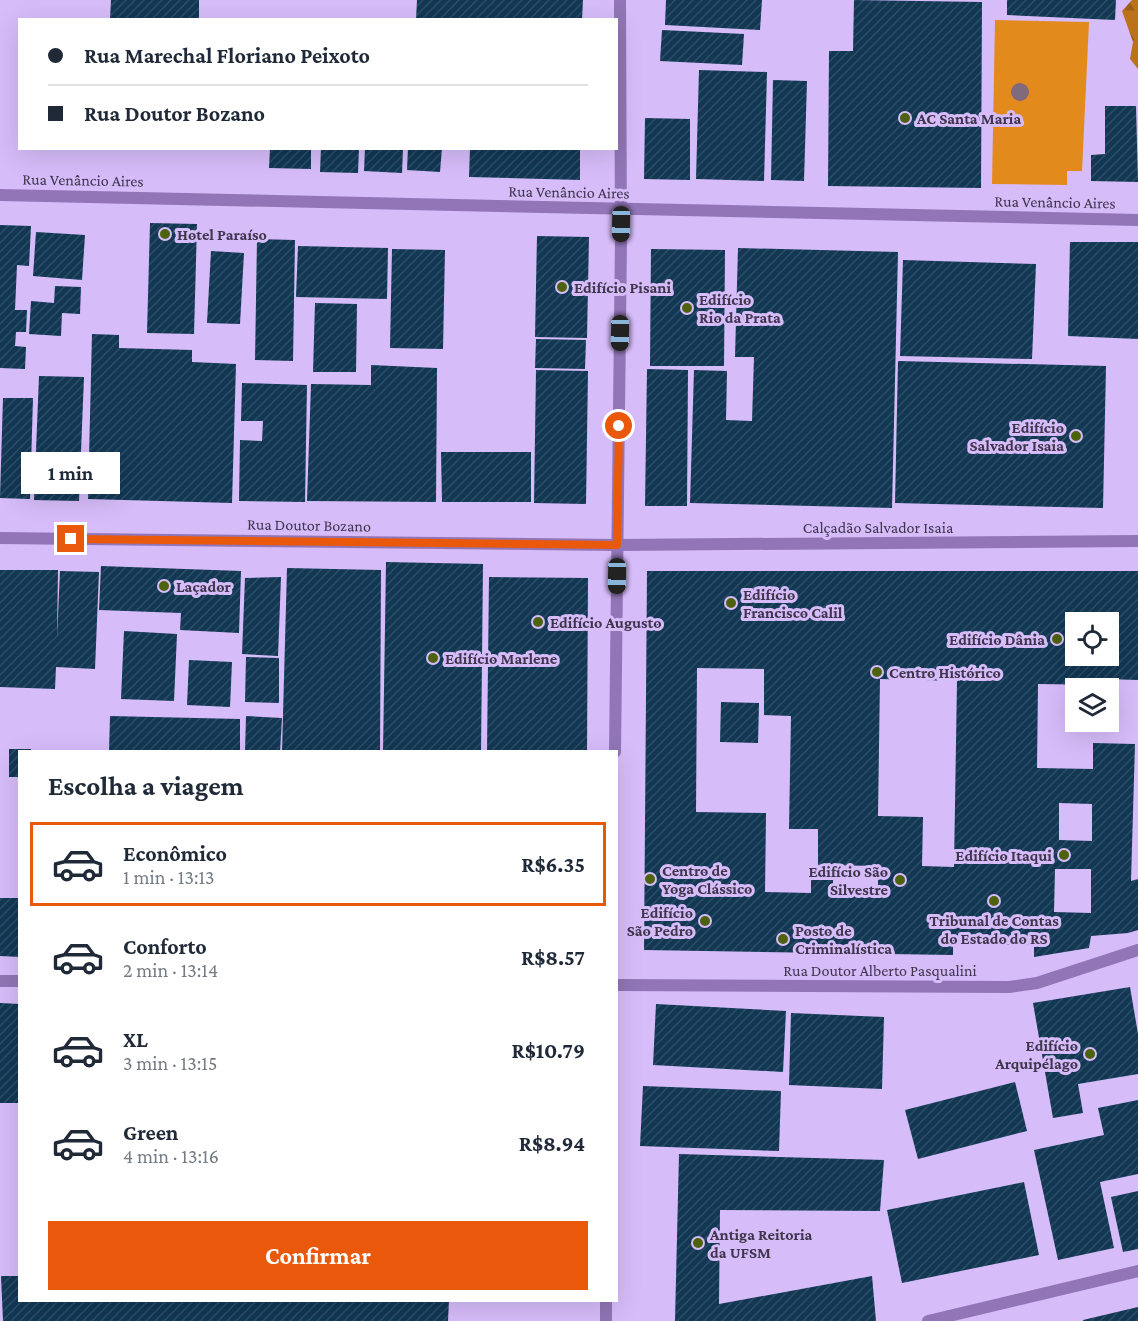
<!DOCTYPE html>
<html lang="pt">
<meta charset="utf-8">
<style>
:root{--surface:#fff;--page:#f6f6f7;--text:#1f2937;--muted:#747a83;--line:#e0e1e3;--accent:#ea580c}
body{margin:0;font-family:"Crimson Pro",serif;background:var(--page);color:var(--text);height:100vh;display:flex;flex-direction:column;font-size:22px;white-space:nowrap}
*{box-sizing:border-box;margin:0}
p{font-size:20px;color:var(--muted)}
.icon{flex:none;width:33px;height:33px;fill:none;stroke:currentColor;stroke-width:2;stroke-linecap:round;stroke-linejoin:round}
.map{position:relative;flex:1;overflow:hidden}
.panel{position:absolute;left:18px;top:750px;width:600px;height:552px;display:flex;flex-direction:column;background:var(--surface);border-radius:0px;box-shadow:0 6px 24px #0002}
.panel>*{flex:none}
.top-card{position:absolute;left:18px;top:18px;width:600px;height:132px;border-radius:0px;box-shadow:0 6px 24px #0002;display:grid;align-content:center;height:132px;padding:0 30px;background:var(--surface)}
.fabs{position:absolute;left:1065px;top:612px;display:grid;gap:12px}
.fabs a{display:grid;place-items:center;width:54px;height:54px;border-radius:0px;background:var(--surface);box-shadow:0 6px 24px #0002;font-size:30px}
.end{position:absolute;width:27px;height:27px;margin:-14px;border:8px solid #ea580c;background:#fff;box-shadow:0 0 0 3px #fff}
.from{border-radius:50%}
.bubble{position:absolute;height:42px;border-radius:0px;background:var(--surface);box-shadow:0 6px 24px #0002;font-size:20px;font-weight:700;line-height:42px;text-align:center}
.car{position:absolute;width:18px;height:36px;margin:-18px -9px;border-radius:8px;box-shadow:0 0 4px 2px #0007;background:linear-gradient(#222 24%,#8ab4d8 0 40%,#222 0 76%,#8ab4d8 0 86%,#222 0)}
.top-card b{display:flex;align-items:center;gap:21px;height:57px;font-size:22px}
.top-card b+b{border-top:2px solid var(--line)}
.top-card i{width:15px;height:15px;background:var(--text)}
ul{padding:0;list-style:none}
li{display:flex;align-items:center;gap:18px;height:84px;margin:0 12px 9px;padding:0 18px;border:3px solid transparent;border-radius:0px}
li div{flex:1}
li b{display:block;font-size:22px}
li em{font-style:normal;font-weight:700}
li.selected{border-color:var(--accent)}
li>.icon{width:54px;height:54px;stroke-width:1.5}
h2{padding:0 30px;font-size:27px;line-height:72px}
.action{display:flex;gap:12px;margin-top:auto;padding:12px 30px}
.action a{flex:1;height:69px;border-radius:0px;background:var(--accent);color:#fff;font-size:24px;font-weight:700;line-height:69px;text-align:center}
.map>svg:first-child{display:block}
</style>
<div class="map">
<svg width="1138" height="1321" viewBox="0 0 1138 1321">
<defs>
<pattern id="forest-firs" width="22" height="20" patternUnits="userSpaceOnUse" patternTransform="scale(1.5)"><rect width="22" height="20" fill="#bc721b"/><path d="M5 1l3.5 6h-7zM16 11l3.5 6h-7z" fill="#9a5e1a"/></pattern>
<pattern id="building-hatch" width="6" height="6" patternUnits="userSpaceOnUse" patternTransform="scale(1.5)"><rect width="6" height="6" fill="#123854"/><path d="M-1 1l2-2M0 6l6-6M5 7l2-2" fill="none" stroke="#2d4d66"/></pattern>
</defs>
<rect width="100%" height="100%" fill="#d6bcf9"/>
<path fill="#e38a1d" d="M995 20 1089 22 1082 171H1067V185L992 184Z"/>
<path fill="url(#forest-firs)" d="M1132 0H1138V69L1130 59 1133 42 1122 11Z"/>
<g fill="url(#building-hatch)" fill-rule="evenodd">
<path d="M111 0H199V20H110Z"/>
<path d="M417 0H583L582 20H416Z"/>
<path d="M666 0H762L760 30 665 25Z"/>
<path d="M854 0 982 2 981 188 828 186 829 51H853Z"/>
<path d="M1007 0H1116L1115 20 1007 15Z"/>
<path d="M662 30 744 34 742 65 660 61Z"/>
<path d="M699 70 767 72 764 181 696 179Z"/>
<path d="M773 80 807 81 804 181 771 180Z"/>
<path d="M1105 106H1136L1138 182 1091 181V155L1105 154Z"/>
<path d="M645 118 690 119V180L644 179Z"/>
<path d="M270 148H311V169L269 168Z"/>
<path d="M321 148H359L358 173 320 172Z"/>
<path d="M365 148H403L402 173 364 171Z"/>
<path d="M408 148H442L440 172 407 170Z"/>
<path d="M470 148H580V180L469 177Z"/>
<path d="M150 223 197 224 194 334 147 333Z"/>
<path d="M0 225 31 226 29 266 17 265 15 310H27L26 332H16L15 346 26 347 25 369 0 368Z"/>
<path d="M36 232 85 235 82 280 33 276Z"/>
<path d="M537 236 589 237 587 338 535 337Z"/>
<path d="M257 239 295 240 293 361 255 360Z"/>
<path d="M1070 242H1138V339L1068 336Z"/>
<path d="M298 246 388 248 387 299 296 297Z"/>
<path d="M738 248 898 252 892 508 690 503 694 370 727 371 726 420 752 421 754 357H735Z"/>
<path d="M392 249 445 250 443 349 390 348Z"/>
<path d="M651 249 725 250 724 366H650Z"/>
<path d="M211 251 244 253 240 324 207 323Z"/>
<path d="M903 260 1036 264 1032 359 900 356Z"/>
<path d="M55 286 81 287 80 314 62 313 61 336 29 334 31 301 54 303Z"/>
<path d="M315 303 357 304 356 372H313Z"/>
<path d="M92 334 119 335V348L192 350V362L236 364 232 503 88 499Z"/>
<path d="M536 339 586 340 585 369 535 368Z"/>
<path d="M898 361 1106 366 1103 508 895 503Z"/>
<path d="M371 365 437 368 436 502 307 501 311 384 371 385Z"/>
<path d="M647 369 688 370 687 506H645Z"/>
<path d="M536 370 588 371 586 504 534 503Z"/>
<path d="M39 376 84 377 79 501 34 500Z"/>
<path d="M242 383 307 385 305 502 239 501 240 440 262 441 263 421H241Z"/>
<path d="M3 398H33L30 499 0 498Z"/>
<path d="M441 452H531V502H442Z"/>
<path d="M386 562 483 564 481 752H383Z"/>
<path d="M101 566 241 571 239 633 180 630 181 613 99 610Z"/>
<path d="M287 568 381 570 380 752H282Z"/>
<path d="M0 570H58L57 638 60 571 99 572 95 669 56 667 55 689 0 687Z"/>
<path d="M647 571H1138V680L1105 679V685L1038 684 1037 768 1093 769V743L1135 744 1131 881 1138 879V930L1128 933 1091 936 1089 948 1034 957V945H1023L953 944V955L644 950ZM1076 622H1108V656H1076ZM697 668 764 669V715L791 716 789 829H818V865L878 866V893L833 892V880H811V893L765 892 766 813 696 812ZM880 679 957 681 954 867 922 866 923 817 878 816ZM1059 803 1092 804V841L1059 840ZM1055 869H1091V913L1054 912Z"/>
<path d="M281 577 278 656 242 654 245 578Z"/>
<path d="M489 577 588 578 587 752H487Z"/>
<path d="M124 631 177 634 174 701 121 699Z"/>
<path d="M246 657 279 658V703L245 702Z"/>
<path d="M189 660 232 662 230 707 187 705Z"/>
<path d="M721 702 759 703 758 743 720 742Z"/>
<path d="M110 716 240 719V752H109Z"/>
<path d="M246 716 282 718 280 752H245Z"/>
<path d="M9 749H31V752H20V777H9Z"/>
<path d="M0 898H20V957L0 956Z"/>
<path d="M1130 987 1138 1034V1074L1078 1084 1083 1113 1053 1118 1033 1003Z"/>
<path d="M0 1003 20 1004V1103H0Z"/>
<path d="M656 1004 786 1011 783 1072 653 1065Z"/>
<path d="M791 1013 884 1017 882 1089 789 1085Z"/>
<path d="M1015 1082 1027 1131 918 1159 905 1110Z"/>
<path d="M643 1086 781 1091 779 1151 640 1146Z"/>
<path d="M1138 1100V1174L1100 1182 1114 1248 1058 1260 1034 1150 1104 1135 1098 1108Z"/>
<path d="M679 1154 884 1160 880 1211 720 1210 719 1304 872 1276 876 1321H675Z"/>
<path d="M1024 1182 1039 1255 902 1283 887 1210Z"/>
<path d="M1138 1191V1249L1123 1252 1111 1197Z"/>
<path d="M1 1276H20V1300H449L448 1321H3Z"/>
<path d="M1138 1307V1321H1083V1320Z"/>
</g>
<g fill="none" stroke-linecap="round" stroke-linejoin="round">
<path stroke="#9175b6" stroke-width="12" d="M617 545 1138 541"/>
<g stroke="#9175b6" stroke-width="12">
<path d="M0 538 617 545"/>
<path d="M615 752 621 239 620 0"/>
<path d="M616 985 1009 987 1037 983 1138 950"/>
</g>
<g stroke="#9175b6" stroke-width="12">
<path d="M0 195 1138 220"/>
<path d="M0 981H20"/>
<path d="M606 1300V1321"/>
<path d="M928 1321 1138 1271"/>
</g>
</g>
<circle fill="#806a7c" cx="1020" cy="92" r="9"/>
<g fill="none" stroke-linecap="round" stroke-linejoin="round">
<path stroke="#ea580c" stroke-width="8" d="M71 539 617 545 619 426"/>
</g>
<g fill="#4c620d" stroke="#d6bcf9" stroke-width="2">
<circle cx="905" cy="118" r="6"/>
<circle cx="165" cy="234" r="6"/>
<circle cx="562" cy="287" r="6"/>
<circle cx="687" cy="308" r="6"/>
<circle cx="1076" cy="436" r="6"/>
<circle cx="164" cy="586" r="6"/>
<circle cx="731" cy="603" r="6"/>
<circle cx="538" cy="622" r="6"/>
<circle cx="1057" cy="639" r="6"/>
<circle cx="433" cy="658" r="6"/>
<circle cx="877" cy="672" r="6"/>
<circle cx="1064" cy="855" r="6"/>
<circle cx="650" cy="879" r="6"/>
<circle cx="900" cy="880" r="6"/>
<circle cx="994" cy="901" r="6"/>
<circle cx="705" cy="921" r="6"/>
<circle cx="783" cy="939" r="6"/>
<circle cx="1090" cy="1054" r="6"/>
<circle cx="698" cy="1243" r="6"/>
</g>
<g text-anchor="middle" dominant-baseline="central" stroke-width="6" stroke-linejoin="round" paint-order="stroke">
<g font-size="16" font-weight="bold" fill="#3f354d" stroke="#d6bcf9" text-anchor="start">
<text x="917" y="118">AC Santa Maria</text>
<text x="177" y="234">Hotel Paraíso</text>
<text x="574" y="287">Edifício Pisani</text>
<text x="699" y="299">Edifício<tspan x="699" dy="18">Rio da Prata</tspan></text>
<text x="1064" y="427" text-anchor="end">Edifício<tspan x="1064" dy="18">Salvador Isaia</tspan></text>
<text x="176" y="586">Laçador</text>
<text x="743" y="594">Edifício<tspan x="743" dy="18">Francisco Calil</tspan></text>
<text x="550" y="622">Edifício Augusto</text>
<text x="1045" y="639" text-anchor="end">Edifício Dânia</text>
<text x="445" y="658">Edifício Marlene</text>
<text x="889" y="672">Centro Histórico</text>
<text x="1052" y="855" text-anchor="end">Edifício Itaqui</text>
<text x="662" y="870">Centro de<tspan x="662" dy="18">Yoga Clássico</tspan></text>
<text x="888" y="871" text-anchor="end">Edifício São<tspan x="888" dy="18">Silvestre</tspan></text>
<text x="693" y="912" text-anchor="end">Edifício<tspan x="693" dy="18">São Pedro</tspan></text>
<text x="994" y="920" text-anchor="middle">Tribunal de Contas<tspan x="994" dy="18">do Estado do RS</tspan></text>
<text x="795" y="930">Posto de<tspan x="795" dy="18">Criminalística</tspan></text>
<text x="1078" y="1045" text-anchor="end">Edifício<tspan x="1078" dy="18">Arquipélago</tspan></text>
<text x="710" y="1234">Antiga Reitoria<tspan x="710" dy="18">da UFSM</tspan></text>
</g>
<g font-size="16" fill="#3f354d" stroke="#d6bcf9">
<text transform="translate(83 180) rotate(1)">Rua Venâncio Aires</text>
<text transform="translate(569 192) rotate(1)">Rua Venâncio Aires</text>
<text transform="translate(1055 202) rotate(1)">Rua Venâncio Aires</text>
<text transform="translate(309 525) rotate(1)">Rua Doutor Bozano</text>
<text x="878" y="527">Calçadão Salvador Isaia</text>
<text x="880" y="970">Rua Doutor Alberto Pasqualini</text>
</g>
</g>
</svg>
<div class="fabs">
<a><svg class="icon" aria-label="locate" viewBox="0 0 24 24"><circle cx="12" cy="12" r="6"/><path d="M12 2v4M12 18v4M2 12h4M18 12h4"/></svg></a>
<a><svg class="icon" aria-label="layers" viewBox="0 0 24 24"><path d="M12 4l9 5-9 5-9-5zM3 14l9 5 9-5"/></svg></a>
</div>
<i class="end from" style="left:619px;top:426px"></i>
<i class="end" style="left:71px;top:539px"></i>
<div class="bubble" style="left:21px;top:452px;width:99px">1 min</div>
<i class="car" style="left:621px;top:224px;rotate:181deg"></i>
<i class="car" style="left:620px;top:333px;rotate:181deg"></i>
<i class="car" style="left:617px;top:576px;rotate:181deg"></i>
<div class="top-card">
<b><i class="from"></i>Rua Marechal Floriano Peixoto</b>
<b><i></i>Rua Doutor Bozano</b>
</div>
<section class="panel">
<h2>Escolha a viagem</h2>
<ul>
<li class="selected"><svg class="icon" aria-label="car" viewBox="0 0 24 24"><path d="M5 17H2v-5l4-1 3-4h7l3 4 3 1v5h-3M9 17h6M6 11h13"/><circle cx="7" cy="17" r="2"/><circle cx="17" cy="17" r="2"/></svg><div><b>Econômico</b><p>1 min · 13:13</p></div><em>R$6.35</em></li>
<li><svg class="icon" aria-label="car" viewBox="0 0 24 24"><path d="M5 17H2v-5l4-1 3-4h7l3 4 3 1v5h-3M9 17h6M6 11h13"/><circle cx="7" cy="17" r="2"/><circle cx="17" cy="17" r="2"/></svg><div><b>Conforto</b><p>2 min · 13:14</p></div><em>R$8.57</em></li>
<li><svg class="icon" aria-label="car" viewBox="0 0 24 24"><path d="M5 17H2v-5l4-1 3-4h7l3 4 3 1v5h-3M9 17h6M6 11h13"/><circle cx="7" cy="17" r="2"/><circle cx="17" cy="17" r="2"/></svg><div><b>XL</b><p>3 min · 13:15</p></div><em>R$10.79</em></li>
<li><svg class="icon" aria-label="car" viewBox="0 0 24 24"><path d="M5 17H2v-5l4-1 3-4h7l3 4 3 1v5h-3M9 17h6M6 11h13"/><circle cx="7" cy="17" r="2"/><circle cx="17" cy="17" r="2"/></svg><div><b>Green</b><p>4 min · 13:16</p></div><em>R$8.94</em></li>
</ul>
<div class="action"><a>Confirmar</a></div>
</section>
</div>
